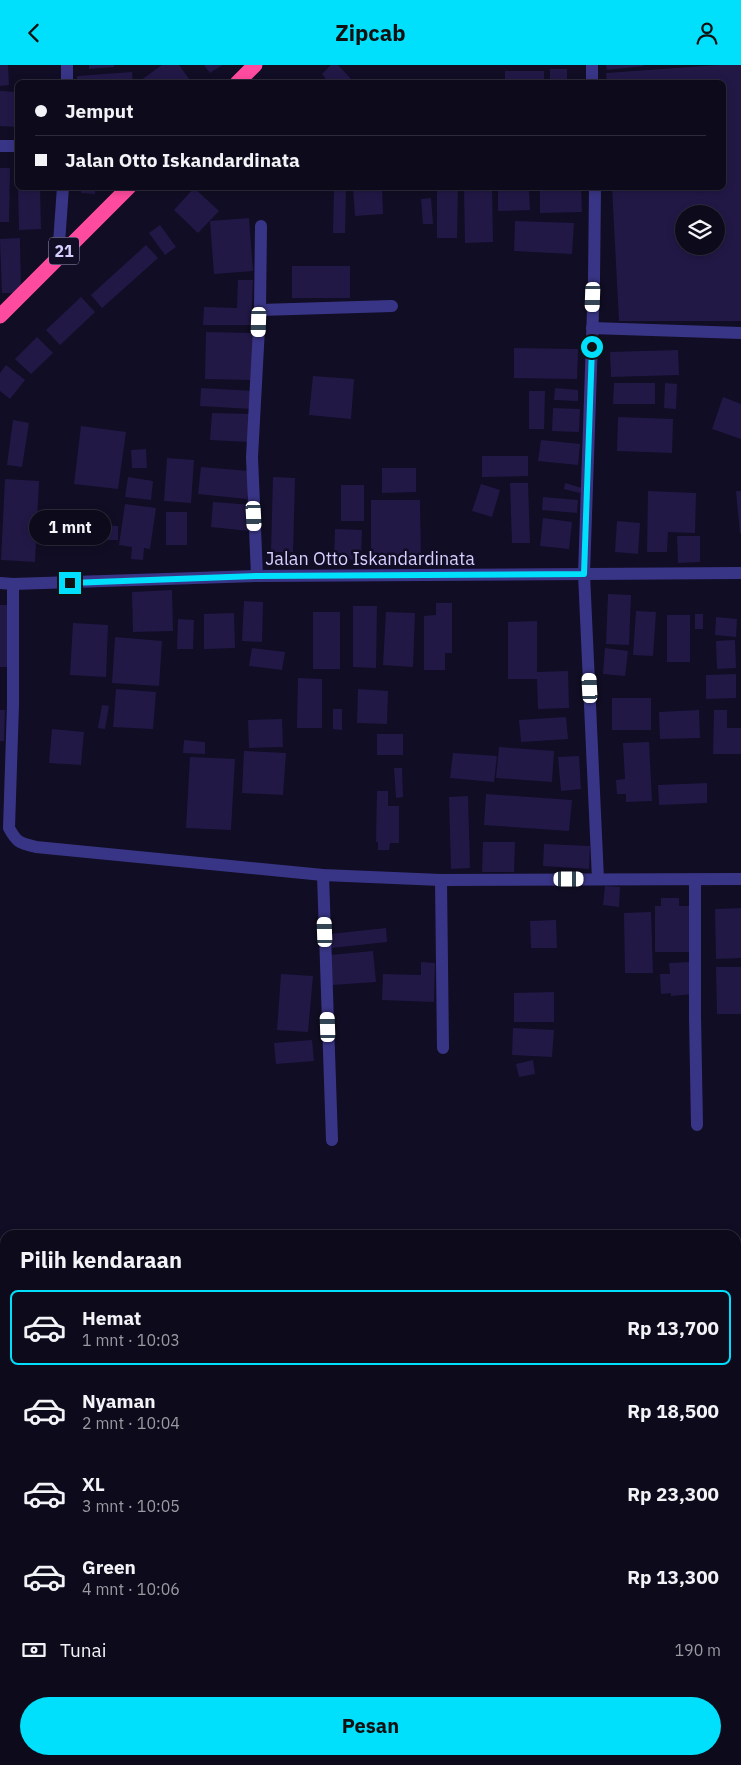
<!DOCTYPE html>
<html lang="id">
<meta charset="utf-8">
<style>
:root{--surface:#0d0a1b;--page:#1b1828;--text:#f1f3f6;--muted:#9a9aa3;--line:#2d2b3a;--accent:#00dffb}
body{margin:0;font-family:"IBM Plex Sans",sans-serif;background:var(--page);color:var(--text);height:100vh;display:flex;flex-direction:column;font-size:19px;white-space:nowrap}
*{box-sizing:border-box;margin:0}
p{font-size:16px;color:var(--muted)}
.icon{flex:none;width:28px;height:28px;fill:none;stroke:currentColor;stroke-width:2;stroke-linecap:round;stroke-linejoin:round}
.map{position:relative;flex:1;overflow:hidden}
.drawer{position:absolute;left:0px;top:1165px;width:741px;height:535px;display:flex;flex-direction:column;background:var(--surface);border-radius:15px 15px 0 0;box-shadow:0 2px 8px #0003,0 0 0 1px var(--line)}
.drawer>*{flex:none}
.top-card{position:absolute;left:15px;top:15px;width:711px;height:110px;border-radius:8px;box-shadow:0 2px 8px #0003,0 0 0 1px var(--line);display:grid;align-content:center;height:110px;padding:0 20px;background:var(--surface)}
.controls{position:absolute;left:675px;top:140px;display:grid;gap:10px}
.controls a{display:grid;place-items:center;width:50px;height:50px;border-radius:50%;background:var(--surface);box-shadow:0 2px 8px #0003,0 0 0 1px var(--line);font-size:25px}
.end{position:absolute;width:22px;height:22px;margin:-11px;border:6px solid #00dffb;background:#111;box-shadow:0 0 0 2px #111}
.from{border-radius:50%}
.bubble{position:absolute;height:35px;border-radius:18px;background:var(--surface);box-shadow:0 2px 8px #0003,0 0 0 1px var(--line);font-size:16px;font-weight:700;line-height:35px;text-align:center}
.car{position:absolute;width:15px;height:30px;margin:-15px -8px;border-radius:6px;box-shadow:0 0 4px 1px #0007;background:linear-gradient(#fff 24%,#345 0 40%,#fff 0 76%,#345 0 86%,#fff 0)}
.top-card b{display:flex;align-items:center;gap:18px;height:48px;font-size:19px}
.top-card b+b{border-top:1px solid var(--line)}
.top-card i{width:12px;height:12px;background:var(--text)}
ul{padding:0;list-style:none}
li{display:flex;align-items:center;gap:15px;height:75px;margin:0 10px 8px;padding:0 10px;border:2px solid transparent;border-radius:8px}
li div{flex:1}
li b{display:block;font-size:19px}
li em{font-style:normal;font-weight:700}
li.current{border-color:var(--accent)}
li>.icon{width:45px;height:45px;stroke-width:1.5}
h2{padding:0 20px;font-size:22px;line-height:60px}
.pay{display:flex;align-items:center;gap:12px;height:55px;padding:0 20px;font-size:19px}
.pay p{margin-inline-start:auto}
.button{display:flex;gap:10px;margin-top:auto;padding:10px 20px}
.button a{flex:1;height:58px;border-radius:30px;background:var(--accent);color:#111;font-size:20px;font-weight:700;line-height:58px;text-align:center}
header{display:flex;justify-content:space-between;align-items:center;height:65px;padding:0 20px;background:var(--accent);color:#111;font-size:22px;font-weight:700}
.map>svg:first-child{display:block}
</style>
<header><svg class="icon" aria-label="back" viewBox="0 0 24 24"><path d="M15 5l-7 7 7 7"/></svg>Zipcab<svg class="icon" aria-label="person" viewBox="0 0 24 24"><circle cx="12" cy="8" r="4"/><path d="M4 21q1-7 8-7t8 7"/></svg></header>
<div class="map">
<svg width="741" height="1700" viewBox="0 0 741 1700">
<rect width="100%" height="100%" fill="#110d24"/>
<g fill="#221846" fill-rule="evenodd">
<path d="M0 0H8L9 20 0 21Z"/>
<path d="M89 0H114V2L89 4Z"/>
<path d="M162 0H179L192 18H137Z"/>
<path d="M204 0H222L210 8Z"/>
<path d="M331 0H338L353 16 351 18H329L322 9Z"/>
<path d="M606 0H643V1L607 5Z"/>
<path d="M718 0H741V256H619L612 122H724V18H607L606 8ZM684 149H716V181H684Z"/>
<rect x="550" y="4" width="17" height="14"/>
<rect x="505" y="6" width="39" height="12"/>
<path d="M132 7 133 18H77V11Z"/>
<path d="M0 26 18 27V62L0 61Z"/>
<path d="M0 103H10L9 157H0Z"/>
<path d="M18 122H40L41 164 19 165Z"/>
<path d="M81 122H95V129L81 128Z"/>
<path d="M334 122H346L345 168H333Z"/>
<path d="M353 122H382L383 149 355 151Z"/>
<path d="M437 122H458L457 173H437Z"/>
<path d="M464 122H492L493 177 465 178Z"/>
<path d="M498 122H529L530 145 498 146Z"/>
<path d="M540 122H581L582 147 540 148Z"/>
<path d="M194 123 219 146 198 168 174 145Z"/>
<path d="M431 133 433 159H423L421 134Z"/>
<path d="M249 153 253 206 214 209 210 156Z"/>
<path d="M515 156 574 158 572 189 514 186Z"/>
<path d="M160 160 176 182 165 190 149 168Z"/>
<path d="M20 173 21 228H2L0 174Z"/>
<path d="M146 180 158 193 102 243 91 230Z"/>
<rect x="292" y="201" width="58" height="32"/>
<path d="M238 215H253L251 260H203L204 242 237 243Z"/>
<path d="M81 232 95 247 60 280 46 265Z"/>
<path d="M206 267 253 268 252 315 205 314Z"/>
<path d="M37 272 53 288 31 309 15 294Z"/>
<path d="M514 283 578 284 577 314 514 313Z"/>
<path d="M678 285 679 310 611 312 610 287Z"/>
<path d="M6 300 25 315 10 334 0 326V308Z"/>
<path d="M313 311 354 314 351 354 309 350Z"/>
<path d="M614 318H655V339H613Z"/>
<path d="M665 318 677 319 676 344 664 343Z"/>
<path d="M201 323 254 326 253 344 200 341Z"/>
<path d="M555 323 578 325V336L554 335Z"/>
<path d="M529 326H545L544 364H529Z"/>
<path d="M723 332 741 339V374L712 364Z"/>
<path d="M553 343 580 344 579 367 552 366Z"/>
<path d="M212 348 250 349 249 377 210 375Z"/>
<path d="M618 352 673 354 672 388 617 386Z"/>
<path d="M13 355 29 358 22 402 7 400Z"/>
<path d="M81 361 126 367 118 424 74 419Z"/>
<path d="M541 375 580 379 578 400 538 396Z"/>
<path d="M146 384 147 403H132L131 385Z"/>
<path d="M482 391H528V411L482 412Z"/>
<path d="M167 393 194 395 191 438 164 436Z"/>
<path d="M201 402 249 406 247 434 198 429Z"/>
<path d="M382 403H416V427L382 428Z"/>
<path d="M128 412 153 416 151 435 125 432Z"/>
<path d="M273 412 295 413 293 487H271Z"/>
<path d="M5 414 39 416 35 497 1 495Z"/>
<path d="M510 418H528L530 478H512Z"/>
<path d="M565 418 582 423 580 428 564 424Z"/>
<path d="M481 419 500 425 492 452 472 446Z"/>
<rect x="341" y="420" width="23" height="36"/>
<path d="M648 426 696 428 695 468 668 467 667 487H647Z"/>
<path d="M736 426H741V468H740Z"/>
<path d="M543 432 578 435 577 448 542 445Z"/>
<path d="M371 435H420L421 494H371Z"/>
<path d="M213 437 253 440 250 466 211 462Z"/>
<path d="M125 439 156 443 150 484 144 483 143 495 131 494 132 482 119 480Z"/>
<rect x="166" y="447" width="21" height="33"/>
<path d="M543 453 572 457 569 484 540 481Z"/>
<path d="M617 456 640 458 638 489 615 487Z"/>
<path d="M105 460 118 461V475H105Z"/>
<path d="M335 464 362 465 361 495 334 494Z"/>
<path d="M677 471H700V497L678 498Z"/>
<path d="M172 525 173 566 133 567 132 527Z"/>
<path d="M608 529 631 530 629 580 606 579Z"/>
<path d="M244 536 263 537 262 577 242 576Z"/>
<path d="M436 538H452V588H445V605H424V551L436 550Z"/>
<rect x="0" y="540" width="9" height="62"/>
<path d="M353 541H377L376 603 353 602Z"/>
<path d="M636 546 656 547 653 591 633 590Z"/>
<rect x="313" y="547" width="27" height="57"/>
<path d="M386 547 415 548 413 602 383 600Z"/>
<path d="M234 548 235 583 204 584V549Z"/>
<rect x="695" y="549" width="8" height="15"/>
<rect x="667" y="550" width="23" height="47"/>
<path d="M716 552 737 554 736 572 715 570Z"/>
<path d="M178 554 194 555 193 584H177Z"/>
<path d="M537 556V607L568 606 569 643 538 644 537 614H508V557Z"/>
<path d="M73 558 108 560 106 612 70 610Z"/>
<path d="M115 572 162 576 159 621 112 618Z"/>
<path d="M735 575 736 603 717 604 716 576Z"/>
<path d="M252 583 285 587 282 605 249 601Z"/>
<path d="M605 583 628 586 625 611 603 609Z"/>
<path d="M736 609V633L706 634V610Z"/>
<path d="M298 613 322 614V663H297Z"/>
<path d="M116 624 156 627 153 664 113 662Z"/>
<path d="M358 624 388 626 387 659 357 658Z"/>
<rect x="612" y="633" width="39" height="32"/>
<path d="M102 640 109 641 105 664 98 663Z"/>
<path d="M333 644H342V665L333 664Z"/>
<path d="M0 645H5L4 676H0Z"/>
<path d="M699 645 700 673 660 674 659 647Z"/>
<path d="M714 645H727V663H741V689H713Z"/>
<path d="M566 652 568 674 521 677 519 655Z"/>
<path d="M282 654 283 682 249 683 248 655Z"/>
<path d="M52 664 84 667 81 700 49 698Z"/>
<rect x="377" y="669" width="26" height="21"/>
<path d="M184 675 205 677V689L183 688Z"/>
<path d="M649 677 652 736 626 737V729H617L616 715 625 714 623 678Z"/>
<path d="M499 682 554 686 552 717 496 713Z"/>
<path d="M244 686 286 688 283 730 242 728Z"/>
<path d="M453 688 497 691 494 717 450 713Z"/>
<path d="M579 691 581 724 561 726 558 692Z"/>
<path d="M190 692 235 694 231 765 186 763Z"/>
<path d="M394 703H402L403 732 396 733Z"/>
<path d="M707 718V738L659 740 658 720Z"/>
<path d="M377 726H388V741H399V778H390L389 785H378V777H376Z"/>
<path d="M486 729 572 735 569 766 484 760Z"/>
<path d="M468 731 470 803 451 804 449 732Z"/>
<path d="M483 777H515L514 807H482Z"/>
<path d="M544 779 590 781 589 804 543 801Z"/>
<path d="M605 821 620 822 619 842 603 840Z"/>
<path d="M661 833H679V841H690V887H655V841H661Z"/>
<path d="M741 843V893L716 894 715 844Z"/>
<path d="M651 847 653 908H625L624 848Z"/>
<path d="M556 855 557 883H531L530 856Z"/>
<path d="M386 863 387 877 331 883 330 869Z"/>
<path d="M373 886 376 917 332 920 330 890Z"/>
<path d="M421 897 435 898 434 937 382 935 383 909 421 910Z"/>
<path d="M691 897 693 929 671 931V928L661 929 660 909H670L669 898Z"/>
<path d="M716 902H741V949H717Z"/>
<path d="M281 909 313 911 308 967 277 965Z"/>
<path d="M554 927V957H514V928Z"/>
<path d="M513 963 554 965 552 992 512 990Z"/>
<path d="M312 975 314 996 276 999 274 978Z"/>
<path d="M533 995 535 1009 519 1012 516 999Z"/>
</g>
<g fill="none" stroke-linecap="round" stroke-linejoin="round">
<g stroke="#393586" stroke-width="12">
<path d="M592 0V18"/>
<path d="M67 18V0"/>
<path d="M0 81H18"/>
<path d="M595 122 594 216 584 509 598 814"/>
<path d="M58 192 63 122"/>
<path d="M260 245 392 241"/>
<path d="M592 263 741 268"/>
<path d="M257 511 252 392 260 245 261 161"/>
<path d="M0 518 13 519 257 511 741 508"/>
<path d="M13 519V640L9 763C17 778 20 778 36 782L323 810 441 815 741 814"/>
<path d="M323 810 332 1075"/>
<path d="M441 815 443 983"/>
<path d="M695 815V952L697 1060"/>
<path d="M384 1695V1700"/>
</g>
<g stroke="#ff4b9f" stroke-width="15">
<path d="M237 18 255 0"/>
<path d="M0 251 129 122"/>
</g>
</g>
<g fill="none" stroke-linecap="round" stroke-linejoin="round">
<path stroke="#00dffb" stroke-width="6" d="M70 518 257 511 584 509 592 282"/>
</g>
<g text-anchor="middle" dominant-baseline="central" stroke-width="5" stroke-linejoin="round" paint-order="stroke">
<rect fill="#110d24" stroke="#9b96bd" stroke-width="1" x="49" y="172.5" width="30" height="27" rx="4"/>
<g font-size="16" font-weight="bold" fill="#d6d0ff">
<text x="64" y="186">21</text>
</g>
<g font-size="18" fill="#d6d0ff" stroke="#110d24">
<text x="370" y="493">Jalan Otto Iskandardinata</text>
</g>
</g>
</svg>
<div class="controls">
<a><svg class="icon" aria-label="layers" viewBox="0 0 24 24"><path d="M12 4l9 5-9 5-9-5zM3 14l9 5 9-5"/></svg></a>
</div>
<i class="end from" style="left:592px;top:282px"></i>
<i class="end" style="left:70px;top:518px"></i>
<div class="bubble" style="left:29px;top:445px;width:82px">1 mnt</div>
<i class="car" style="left:593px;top:232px;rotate:182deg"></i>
<i class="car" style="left:259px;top:257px;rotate:182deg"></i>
<i class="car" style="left:254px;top:451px;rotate:177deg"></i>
<i class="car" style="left:590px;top:623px;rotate:357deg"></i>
<i class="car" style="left:569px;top:814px;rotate:90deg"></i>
<i class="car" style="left:325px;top:867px;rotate:358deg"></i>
<i class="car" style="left:328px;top:962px;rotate:358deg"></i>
<div class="top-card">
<b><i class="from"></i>Jemput</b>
<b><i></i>Jalan Otto Iskandardinata</b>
</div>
<section class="drawer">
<h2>Pilih kendaraan</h2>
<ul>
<li class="current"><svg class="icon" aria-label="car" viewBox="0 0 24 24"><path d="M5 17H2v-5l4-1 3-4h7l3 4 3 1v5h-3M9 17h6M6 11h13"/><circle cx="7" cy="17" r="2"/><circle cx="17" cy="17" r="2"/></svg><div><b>Hemat</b><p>1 mnt · 10:03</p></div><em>Rp 13,700</em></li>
<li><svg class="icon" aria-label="car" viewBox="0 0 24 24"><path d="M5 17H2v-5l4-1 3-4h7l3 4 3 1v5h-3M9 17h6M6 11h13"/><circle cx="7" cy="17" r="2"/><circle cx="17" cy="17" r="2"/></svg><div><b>Nyaman</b><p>2 mnt · 10:04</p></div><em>Rp 18,500</em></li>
<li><svg class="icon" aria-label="car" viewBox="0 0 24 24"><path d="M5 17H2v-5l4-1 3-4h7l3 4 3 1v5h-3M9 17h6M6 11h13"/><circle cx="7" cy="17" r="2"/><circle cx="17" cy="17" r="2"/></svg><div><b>XL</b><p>3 mnt · 10:05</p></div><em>Rp 23,300</em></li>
<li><svg class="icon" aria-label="car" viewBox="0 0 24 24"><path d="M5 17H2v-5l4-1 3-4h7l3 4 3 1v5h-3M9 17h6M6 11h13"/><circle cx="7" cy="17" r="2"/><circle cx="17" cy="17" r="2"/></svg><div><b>Green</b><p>4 mnt · 10:06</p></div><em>Rp 13,300</em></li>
</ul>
<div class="pay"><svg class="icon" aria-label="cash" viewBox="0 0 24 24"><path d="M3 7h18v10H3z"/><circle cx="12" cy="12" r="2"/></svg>Tunai<p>190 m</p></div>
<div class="button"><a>Pesan</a></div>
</section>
</div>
